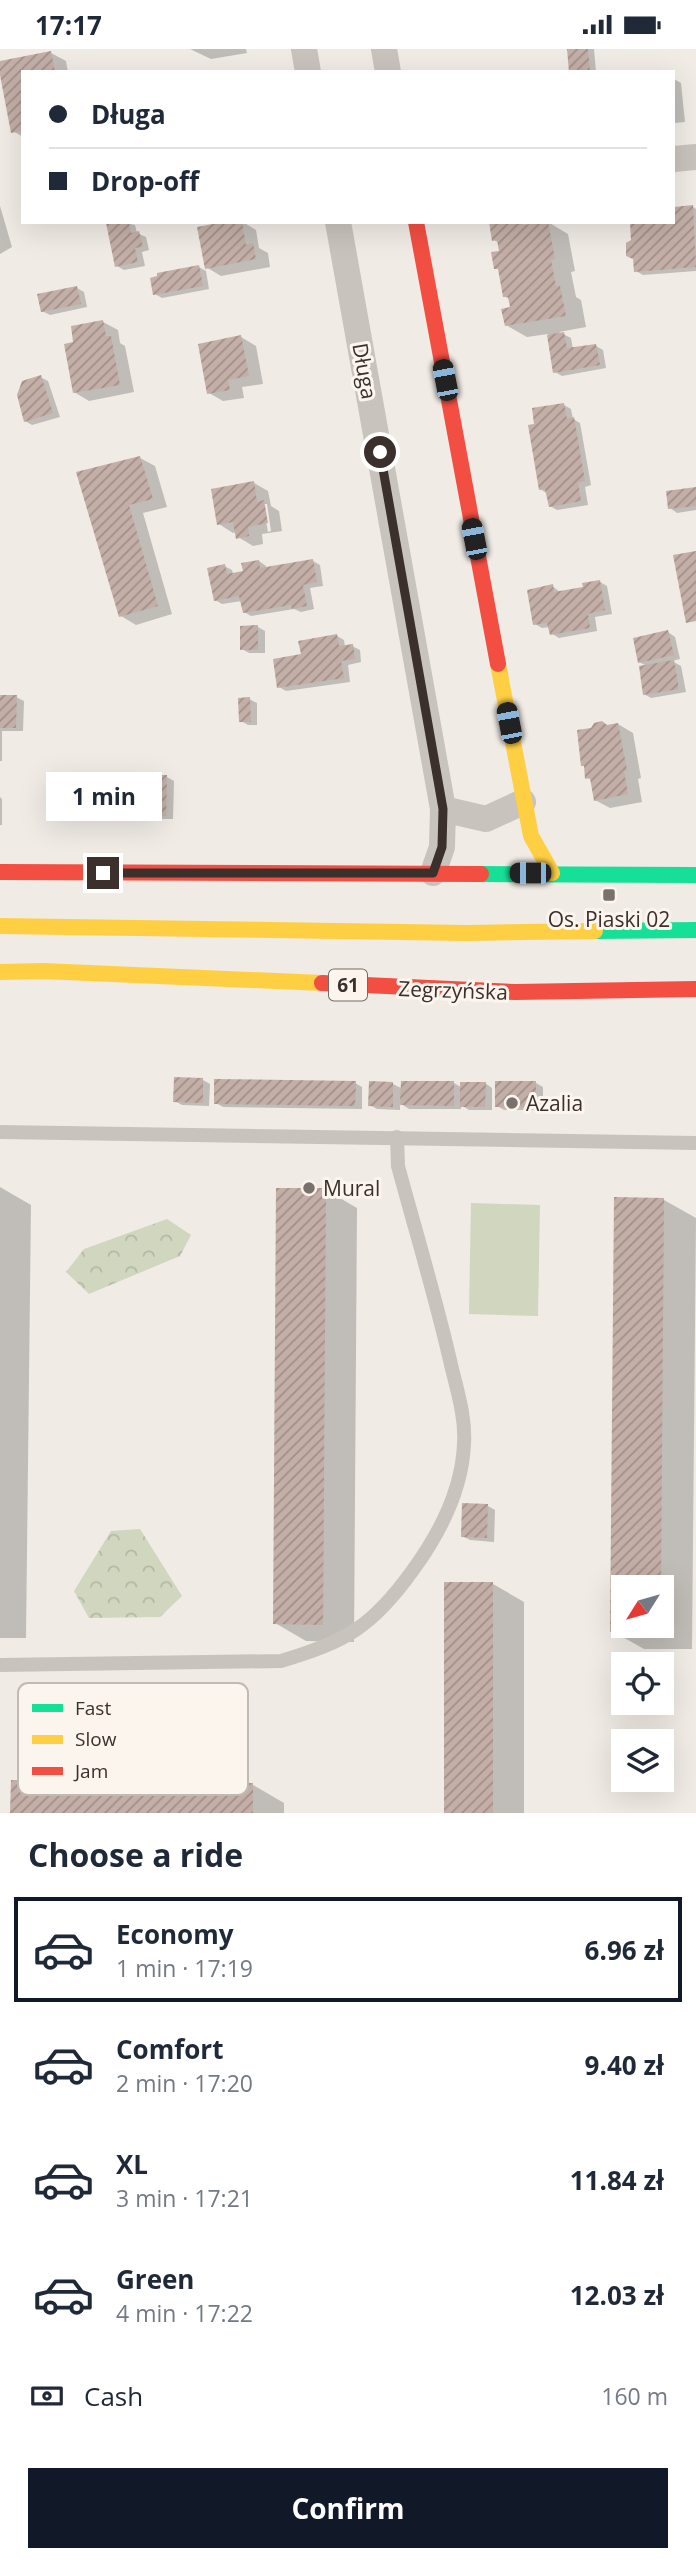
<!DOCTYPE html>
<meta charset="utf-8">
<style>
:root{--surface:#fff;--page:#f6f6f7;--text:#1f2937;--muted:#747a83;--line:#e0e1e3;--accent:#111827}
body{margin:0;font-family:"Open Sans",sans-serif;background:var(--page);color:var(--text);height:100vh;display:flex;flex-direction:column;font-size:26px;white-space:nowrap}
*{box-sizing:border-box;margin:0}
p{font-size:23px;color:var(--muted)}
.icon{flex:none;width:38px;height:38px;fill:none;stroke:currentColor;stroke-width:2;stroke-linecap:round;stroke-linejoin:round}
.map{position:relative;height:1764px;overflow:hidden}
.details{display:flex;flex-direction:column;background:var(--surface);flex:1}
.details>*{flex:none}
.banner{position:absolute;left:21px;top:21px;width:654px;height:154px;border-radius:0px;box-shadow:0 7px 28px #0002;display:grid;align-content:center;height:154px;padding:0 28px;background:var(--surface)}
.needle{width:46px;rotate:233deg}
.fabs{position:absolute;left:611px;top:1526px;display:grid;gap:14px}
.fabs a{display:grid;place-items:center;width:63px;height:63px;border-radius:0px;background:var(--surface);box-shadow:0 7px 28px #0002;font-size:35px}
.end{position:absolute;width:32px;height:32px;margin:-16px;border:9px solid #3b302b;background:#fff;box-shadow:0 0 0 4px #fff}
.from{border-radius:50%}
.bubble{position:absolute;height:49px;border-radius:0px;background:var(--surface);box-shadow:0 7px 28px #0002;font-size:23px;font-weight:700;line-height:49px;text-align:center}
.car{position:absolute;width:21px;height:42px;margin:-21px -10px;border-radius:9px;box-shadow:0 0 5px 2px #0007;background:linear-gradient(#222 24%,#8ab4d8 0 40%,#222 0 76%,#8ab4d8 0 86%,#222 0)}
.banner b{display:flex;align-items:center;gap:24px;height:66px;font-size:26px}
.banner b+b{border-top:2px solid var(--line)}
.banner i{width:18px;height:18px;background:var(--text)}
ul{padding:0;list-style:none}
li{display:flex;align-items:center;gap:21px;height:105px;margin:0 14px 10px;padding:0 14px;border:4px solid transparent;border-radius:0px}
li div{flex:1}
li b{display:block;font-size:26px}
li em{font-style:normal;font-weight:700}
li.active{border-color:var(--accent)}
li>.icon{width:63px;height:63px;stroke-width:1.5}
h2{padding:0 28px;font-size:32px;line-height:84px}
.pay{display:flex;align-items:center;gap:18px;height:77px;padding:0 28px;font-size:26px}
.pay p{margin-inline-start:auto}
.cta{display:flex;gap:14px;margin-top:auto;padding:14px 28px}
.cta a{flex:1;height:80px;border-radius:0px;background:var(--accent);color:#fff;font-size:28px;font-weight:700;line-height:80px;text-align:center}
.status{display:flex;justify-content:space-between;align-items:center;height:49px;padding:0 35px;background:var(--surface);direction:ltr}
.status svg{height:19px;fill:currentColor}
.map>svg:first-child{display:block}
</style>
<div class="status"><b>17:17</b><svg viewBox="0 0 49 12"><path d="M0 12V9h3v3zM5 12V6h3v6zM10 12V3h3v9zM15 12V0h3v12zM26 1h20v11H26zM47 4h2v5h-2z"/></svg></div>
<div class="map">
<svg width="696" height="1764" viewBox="0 0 696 1764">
<defs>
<pattern id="park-crowns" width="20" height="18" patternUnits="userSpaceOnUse" patternTransform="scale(1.75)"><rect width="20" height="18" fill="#d1d6bf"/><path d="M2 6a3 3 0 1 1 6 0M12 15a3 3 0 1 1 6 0" fill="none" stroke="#b4b8a4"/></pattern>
<pattern id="building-hatch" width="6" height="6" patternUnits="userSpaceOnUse" patternTransform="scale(1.75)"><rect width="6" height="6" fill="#c3afa7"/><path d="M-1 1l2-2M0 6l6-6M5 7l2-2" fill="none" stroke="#a08f88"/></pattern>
</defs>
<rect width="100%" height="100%" fill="#f0ebe5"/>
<g fill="url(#park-crowns)">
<path d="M167 1170 191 1186 180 1207 89 1245 66 1223 84 1200Z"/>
<path d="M140 1480 182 1547 160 1568 89 1569 74 1542 111 1482Z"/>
</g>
<path fill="#d1d6bf" d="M471 1154 540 1156 538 1267 469 1265Z"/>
<g fill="#0003" fill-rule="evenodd">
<path d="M190 0H246L247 4 211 10Z"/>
<path d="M569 0H594L596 23H571Z"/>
<path d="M51 4 66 12 68 23H23V88L13 82 0 14Z"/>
<path d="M674 30 681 34 685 73 674 74Z"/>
<path d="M0 157 12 198 0 205Z"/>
<path d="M693 158 696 160V222L643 226 636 222 635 210 674 173V160Z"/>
<path d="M122 173 135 176 137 184 146 188 149 201 142 203 145 217 124 221 117 217 108 176Z"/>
<path d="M234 173H243L256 181 259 199 268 204 270 218 221 227 206 218Z"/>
<path d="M502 173H527L531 176 548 173 568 185 575 222 571 223 576 248 581 251 586 278 559 283 571 289 573 300 596 297 603 301 606 319 562 327 555 323 548 285 527 288 506 276 512 260 511 251 504 247 500 221 496 219 501 203 499 194 494 191Z"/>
<path d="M199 218 206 222 209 240 162 249 155 245Z"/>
<path d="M77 239 84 243 87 258 50 266 42 262Z"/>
<path d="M103 273 118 281 120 294 125 297 134 343 89 352 74 343 75 294Z"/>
<path d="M241 288 256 297 263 335 242 338 244 349 223 352 209 344Z"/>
<path d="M40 328 48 332 60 368 32 376 25 372Z"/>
<path d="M564 356 571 360 573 370 580 374 591 436 585 438 588 456 557 461 550 457 548 445 540 440 536 377Z"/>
<path d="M140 409 155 417 167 458 143 464 172 565 136 576 121 567 79 424Z"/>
<path d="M254 434 268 442 271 457 279 462 282 482 262 485 263 495 253 497 238 488 237 483 233 484 219 475ZM263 455H267L271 482 268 483Z"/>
<path d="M696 440V461L677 464 670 459Z"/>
<path d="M259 512 266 517V520L313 512 320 516 323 537 310 539 314 560 301 563 294 560 251 567 244 563 242 552 222 555 215 551 224 517 232 521 233 525 245 523Z"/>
<path d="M600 533 607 537 612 565 595 568 597 582 559 589 551 584 550 578 542 579 535 575 552 537 560 543 585 539Z"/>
<path d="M258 578 265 582V604H249L242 600Z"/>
<path d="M668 583 675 588 680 610 672 612 681 617 686 643 651 649 644 645 647 617 639 613Z"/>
<path d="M337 587 344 591 345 598 352 597 360 601 361 613 348 616 350 633 286 642 279 638 303 607Z"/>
<path d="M0 648H16L24 652 23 682H2V712H0Z"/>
<path d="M249 650 257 654V676H248L241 672Z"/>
<path d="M618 675 633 684 641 729 638 730 642 753 610 759 595 751 592 731 587 729Z"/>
<path d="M167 728 174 732 173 770H125L118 766Z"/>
<path d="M0 748 2 750V776H0Z"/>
<path d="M203 1031 210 1035 209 1057 182 1056 175 1052Z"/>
<path d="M355 1034 362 1038V1060L223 1058 216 1054Z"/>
<path d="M454 1034 461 1038 485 1034 492 1039V1061H469L461 1056V1060H409L400 1054V1061L377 1060 370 1056 393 1035 403 1040Z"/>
<path d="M536 1034 543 1038V1061H504L497 1057Z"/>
<path d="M0 1138 31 1156 26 1589H0Z"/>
<path d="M326 1141 357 1159 354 1593 306 1592 275 1574Z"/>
<path d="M664 1151 696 1169 692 1600H644L612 1582ZM623 1538H662V1577H623Z"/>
<path d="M488 1457 495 1461 494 1493 470 1491 462 1487Z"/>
<path d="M493 1535 524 1553V1764H446Z"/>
<path d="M253 1736 284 1754V1764H12Z"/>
</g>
<g fill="url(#building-hatch)">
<path d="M567 0H588L590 23H569Z"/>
<path d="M51 2 55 23H23V82L11 84 0 26V12Z"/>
<path d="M693 156 696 218 634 223 633 210 626 207V194L631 191 630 173H674V158Z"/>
<path d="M129 173 131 184 139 182 143 198 135 199 138 213 115 218 106 174Z"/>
<path d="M223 173H242L246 196 253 194 256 210 205 220 197 178Z"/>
<path d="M489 173H523V176L548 173 555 210 551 211 556 237H560L566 267 505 277 501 260 510 258 508 248H503L498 220H494L491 203 499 202 497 191 492 192Z"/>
<path d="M199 216 203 237 153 246 150 229 157 227V224Z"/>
<path d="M77 237 81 255 41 263 37 245Z"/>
<path d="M103 271 106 287H111L120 336 73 344 64 295 73 293 71 277Z"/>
<path d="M564 283 567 299 596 295 600 316 553 324 547 286Z"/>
<path d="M241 286 249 327 228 331 230 341 207 345 198 295Z"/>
<path d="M41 326 53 364 24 373 17 346 22 332Z"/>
<path d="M564 354 567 370 574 368 585 432 578 434 581 452 549 458 545 440 539 441 528 376 534 375 532 359Z"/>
<path d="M140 407 153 450 129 456 158 557 119 568 76 423Z"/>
<path d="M254 432 257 453 264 451 268 474 248 478 249 487 236 490 233 473 217 476 211 440Z"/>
<path d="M696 438V457L668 460 666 442Z"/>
<path d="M696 502V572L686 574 673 506Z"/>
<path d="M313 510 317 533 303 536 307 557 292 560 291 556 243 564 239 547 214 552 207 519 225 515 227 525 243 522 241 514 259 511 260 519Z"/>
<path d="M600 531 605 561 588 565 590 579 550 586 547 574 533 576 527 541 553 535 554 543 583 538 582 534Z"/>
<path d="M258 576V601H240V577Z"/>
<path d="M668 581 674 606 638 614 633 589Z"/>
<path d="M337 585 339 597 353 595 355 610 341 612 344 629 277 639 273 610 301 605 298 592Z"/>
<path d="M674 611 679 640 643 646 639 617Z"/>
<path d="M0 646H17L16 679H0Z"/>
<path d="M250 648 251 673H239L238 649Z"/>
<path d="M602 672 607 676 618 674 627 721 624 722 628 745 594 752 590 729 585 730 584 717H581L577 681 591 679 594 674Z"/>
<path d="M117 726H167L166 767H116Z"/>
<path d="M174 1028 203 1029V1054L173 1053Z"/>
<path d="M214 1030 356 1032 355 1057 214 1055Z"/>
<path d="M369 1032 393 1033V1058L368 1057Z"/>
<path d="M401 1032H454V1057L400 1056Z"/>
<rect x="495" y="1032" width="41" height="26"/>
<path d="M460 1033H486L485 1058H460Z"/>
<path d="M276 1139H326L323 1576 273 1575Z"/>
<path d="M614 1148 664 1149 661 1538H623V1577H661V1583H610Z"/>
<path d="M462 1454 488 1455 487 1489 461 1488Z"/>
<rect x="444" y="1533" width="49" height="231"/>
<path d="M11 1731 253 1734V1764H10Z"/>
</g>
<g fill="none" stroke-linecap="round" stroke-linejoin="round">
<g stroke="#c9c3be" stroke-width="14">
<path d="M0 1083 696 1094"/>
<path d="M0 1616 281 1612C346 1593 373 1577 413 1521 440 1484 462 1442 464 1395 466 1365 455 1335 449 1307 434 1243 415 1180 398 1117L397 1088"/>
</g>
<g stroke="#c9c3be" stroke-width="26">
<path d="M304 0 308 23"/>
<path d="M384 0 388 23"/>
<path d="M674 110 696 108"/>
<path d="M338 173 443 760 442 798 433 824"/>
<path d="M443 760 486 770 523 753"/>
</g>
<g stroke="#16e098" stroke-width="16">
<path d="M481 825 696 826"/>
<path d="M595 882 696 881"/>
</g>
<g stroke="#ffcf43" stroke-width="16">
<path d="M498 615 531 787 552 824"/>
<path d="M0 877 467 884 595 882"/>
<path d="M0 923 43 922 322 934"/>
</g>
<g stroke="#f24e42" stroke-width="16">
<path d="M416 173 498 615"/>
<path d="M0 823 481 825"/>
<path d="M322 934 515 943 696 940"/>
</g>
</g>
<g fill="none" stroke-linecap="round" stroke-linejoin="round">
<path stroke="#3b302b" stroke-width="9" d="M103 824H433L442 798 443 760 380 403"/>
</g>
<g fill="#7a716c" stroke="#fbf5ee" stroke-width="2.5">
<rect x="602" y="839" width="14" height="14" rx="3.5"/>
<circle cx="512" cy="1054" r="7"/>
<circle cx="309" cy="1139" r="7"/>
</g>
<g text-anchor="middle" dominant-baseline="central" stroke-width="6" stroke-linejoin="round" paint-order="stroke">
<rect fill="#fbf5ee" stroke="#756b66" stroke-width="2" x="329" y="920.5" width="38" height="31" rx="5"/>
<g font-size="19" font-weight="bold" fill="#3b302b">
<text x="348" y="936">61</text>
</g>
<g font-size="21" fill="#3b302b" stroke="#fbf5ee">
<text transform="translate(365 322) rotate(80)">Długa</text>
<text transform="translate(453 941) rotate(2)">Zegrzyńska</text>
</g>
<g font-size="21" fill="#3b302b" stroke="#fbf5ee" text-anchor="start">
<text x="609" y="870" text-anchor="middle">Os. Piaski 02</text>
<text x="526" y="1054">Azalia</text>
<text x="323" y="1139">Mural</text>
</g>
</g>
<rect x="18" y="1634" width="230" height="112" rx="10" fill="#fbf5ee" stroke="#c1bab4" stroke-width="2"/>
<rect x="32" y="1655" width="31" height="8" fill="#16e098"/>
<rect x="32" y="1686" width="31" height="9" fill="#ffcf43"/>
<rect x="32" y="1718" width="31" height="8" fill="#f24e42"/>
<g font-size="19" fill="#3b302b">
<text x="75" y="1666">Fast</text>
<text x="75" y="1697">Slow</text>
<text x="75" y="1729">Jam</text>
</g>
</svg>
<div class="fabs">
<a><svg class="needle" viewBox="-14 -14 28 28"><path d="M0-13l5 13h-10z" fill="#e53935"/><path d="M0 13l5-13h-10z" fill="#747a83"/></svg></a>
<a><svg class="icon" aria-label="locate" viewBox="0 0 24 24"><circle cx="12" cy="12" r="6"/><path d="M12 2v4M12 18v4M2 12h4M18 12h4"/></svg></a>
<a><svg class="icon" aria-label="layers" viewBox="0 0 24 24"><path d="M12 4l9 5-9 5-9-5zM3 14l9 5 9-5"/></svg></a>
</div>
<i class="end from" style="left:380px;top:403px"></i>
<i class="end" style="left:103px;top:824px"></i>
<div class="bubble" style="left:46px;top:723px;width:116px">1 min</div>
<i class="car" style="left:445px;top:331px;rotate:349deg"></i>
<i class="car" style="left:474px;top:490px;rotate:349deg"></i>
<i class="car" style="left:509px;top:674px;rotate:349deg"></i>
<i class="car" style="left:530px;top:824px;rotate:270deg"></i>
<div class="banner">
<b><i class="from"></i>Długa</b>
<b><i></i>Drop-off</b>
</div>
</div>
<section class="details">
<h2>Choose a ride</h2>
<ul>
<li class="active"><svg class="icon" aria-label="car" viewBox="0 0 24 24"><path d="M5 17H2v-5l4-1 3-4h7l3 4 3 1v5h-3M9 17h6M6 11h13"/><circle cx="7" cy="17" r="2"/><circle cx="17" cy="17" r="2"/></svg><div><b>Economy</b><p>1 min · 17:19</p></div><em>6.96 zł</em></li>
<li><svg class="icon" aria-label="car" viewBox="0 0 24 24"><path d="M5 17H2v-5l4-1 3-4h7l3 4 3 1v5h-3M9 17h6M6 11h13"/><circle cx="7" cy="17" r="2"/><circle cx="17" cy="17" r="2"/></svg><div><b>Comfort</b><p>2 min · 17:20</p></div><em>9.40 zł</em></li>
<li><svg class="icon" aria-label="car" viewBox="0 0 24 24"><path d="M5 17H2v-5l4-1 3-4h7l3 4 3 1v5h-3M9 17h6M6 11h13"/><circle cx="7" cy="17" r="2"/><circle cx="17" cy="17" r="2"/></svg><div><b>XL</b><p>3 min · 17:21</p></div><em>11.84 zł</em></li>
<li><svg class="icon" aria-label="car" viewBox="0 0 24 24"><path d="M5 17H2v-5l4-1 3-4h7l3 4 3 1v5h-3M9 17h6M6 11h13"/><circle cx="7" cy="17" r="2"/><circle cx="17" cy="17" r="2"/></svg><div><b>Green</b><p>4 min · 17:22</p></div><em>12.03 zł</em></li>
</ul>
<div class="pay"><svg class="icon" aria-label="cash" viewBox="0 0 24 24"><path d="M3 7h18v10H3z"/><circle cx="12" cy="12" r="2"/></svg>Cash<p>160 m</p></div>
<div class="cta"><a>Confirm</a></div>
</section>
